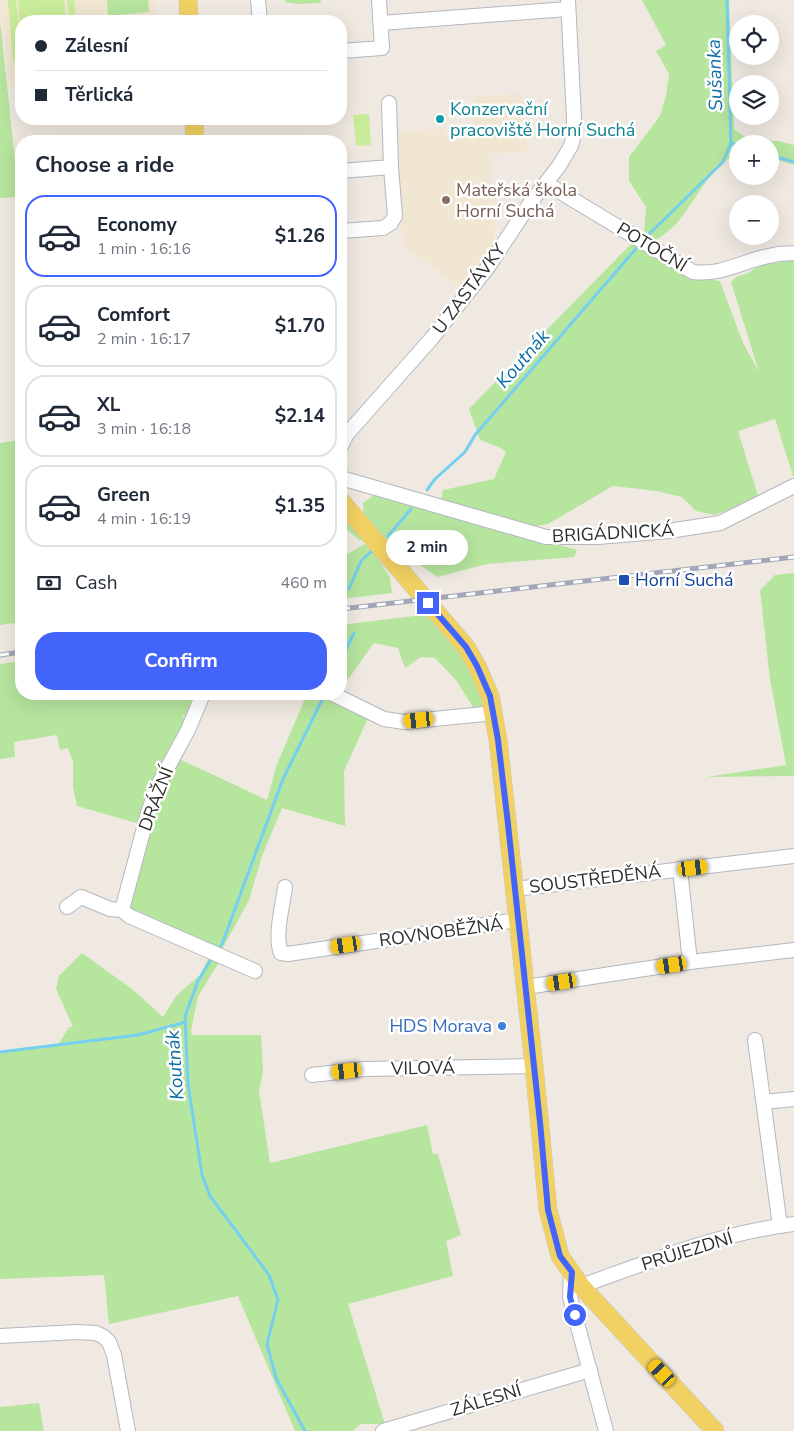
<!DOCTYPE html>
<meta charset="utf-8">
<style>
:root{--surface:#fff;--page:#f6f6f7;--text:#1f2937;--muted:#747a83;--line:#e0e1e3;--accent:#4264fb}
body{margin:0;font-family:"Nunito Sans",sans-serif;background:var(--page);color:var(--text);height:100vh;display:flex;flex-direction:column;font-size:19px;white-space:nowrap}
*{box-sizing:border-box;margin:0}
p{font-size:16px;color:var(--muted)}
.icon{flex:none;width:28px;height:28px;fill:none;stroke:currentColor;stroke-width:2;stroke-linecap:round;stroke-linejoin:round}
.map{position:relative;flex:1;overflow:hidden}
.side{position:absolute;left:15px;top:135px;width:332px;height:565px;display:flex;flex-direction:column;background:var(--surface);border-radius:20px;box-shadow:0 5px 20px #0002}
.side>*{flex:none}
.top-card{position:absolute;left:15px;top:15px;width:332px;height:110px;border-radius:20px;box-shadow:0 5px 20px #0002;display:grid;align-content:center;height:110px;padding:0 20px;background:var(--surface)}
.fabs{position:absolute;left:729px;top:15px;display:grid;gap:10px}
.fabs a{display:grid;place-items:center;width:50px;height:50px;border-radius:50%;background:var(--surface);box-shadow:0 5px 20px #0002;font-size:25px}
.end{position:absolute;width:22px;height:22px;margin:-11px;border:6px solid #4264fb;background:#fff;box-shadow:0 0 0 2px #fff}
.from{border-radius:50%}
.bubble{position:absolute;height:35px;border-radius:18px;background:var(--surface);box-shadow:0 5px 20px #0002;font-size:16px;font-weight:700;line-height:35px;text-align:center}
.car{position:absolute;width:15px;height:30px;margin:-15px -8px;border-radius:6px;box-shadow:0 0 4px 1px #0007;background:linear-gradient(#f5c518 24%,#345 0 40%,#f5c518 0 76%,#345 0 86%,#f5c518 0)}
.top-card b{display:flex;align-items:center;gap:18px;height:48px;font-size:19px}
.top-card b+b{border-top:1px solid var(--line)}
.top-card i{width:12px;height:12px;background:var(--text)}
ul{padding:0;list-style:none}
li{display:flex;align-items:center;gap:15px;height:82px;margin:0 10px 8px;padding:0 10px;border:2px solid var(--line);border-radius:20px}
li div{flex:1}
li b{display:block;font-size:19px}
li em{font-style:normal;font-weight:700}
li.selected{border-color:var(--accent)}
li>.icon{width:45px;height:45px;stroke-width:1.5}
h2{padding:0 20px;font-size:22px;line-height:60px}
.pay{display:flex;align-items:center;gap:12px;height:55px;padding:0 20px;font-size:19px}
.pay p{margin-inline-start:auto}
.button{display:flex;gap:10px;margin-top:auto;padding:10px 20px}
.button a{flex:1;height:58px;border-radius:20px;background:var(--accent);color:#fff;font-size:20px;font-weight:700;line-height:58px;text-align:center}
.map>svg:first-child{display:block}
</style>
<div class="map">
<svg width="794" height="1431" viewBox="0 0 794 1431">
<rect width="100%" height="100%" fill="#efe9e1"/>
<g fill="#f0e6d1">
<path d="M0 0H154L156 19 114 21H21V85L9 87Z"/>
<path d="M522 94 527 152 489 154 496 251 468 288H461L403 245 394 132 445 128 446 136 475 134 473 110 475 96Z"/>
</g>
<g fill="#b6e59e">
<path d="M107 0H148L149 12 108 16Z"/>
<path d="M285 0H321L320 3 299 4 285 2Z"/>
<path d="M642 0H729L734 129 751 141H779L794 145V165L770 158V144H738L737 155C713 162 693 205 676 224 670 230 662 236 655 241L644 234 646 207 629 181V157L660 116 666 96 669 74 656 51 666 45Z"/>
<path d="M0 21 19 197 0 198Z"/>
<path d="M633 242 685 276 720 281 743 343 759 372 731 282 736 277 746 274 761 265 794 260V479L775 419 738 431 758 496 737 506 715 515 696 511 682 497 657 491 613 486 548 524 531 527 441 500 443 490 494 479 506 452 499 447 480 440 469 409Z"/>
<path d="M21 440V622L0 625V443Z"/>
<path d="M377 493 577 550 574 557 487 564 437 577 376 534 364 520 363 503Z"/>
<path d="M341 511 364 537 360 541 341 524Z"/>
<path d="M368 542 390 578 392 593 341 599V558Z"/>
<path d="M794 573V776L707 777 786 765 770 679 760 590 775 575Z"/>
<path d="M430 614 460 647 485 696 484 708 473 707 456 680 435 658 421 657 405 668 398 648 374 643 349 678 341 686V625Z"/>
<path d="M21 661V694H197L187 716 182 715 185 719V725L140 824 77 806 73 787V762L68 748 60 750 57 735 14 742 15 757 0 759V664Z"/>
<path d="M302 694H334L369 716 344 771 345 826 282 808 262 856 249 900 224 946 218 964 198 996 191 1030 192 1035H261L263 1072 259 1091 270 1163 427 1125 433 1154H438L461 1235 446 1241 453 1276 348 1304 385 1424H361L353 1431H295L238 1296 109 1324 104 1275 0 1279V1052L58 1045 69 1027H73L56 989 59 976 82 953 132 989 163 1017 176 996 200 975 214 947 134 915 127 899 150 819 177 758 267 800 277 764 305 699Z"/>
<path d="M39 1403 44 1431H0V1407Z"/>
</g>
<g fill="#c9ec9a">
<path d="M8 0H16L21 45V64L19 61 13 62Z"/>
<path d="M18 0H64L66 21H21V33Z"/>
<path d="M67 0H74L76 21H69Z"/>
<path d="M369 114 371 145 356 146 353 115Z"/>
</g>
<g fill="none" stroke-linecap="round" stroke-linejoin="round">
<g stroke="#75cff0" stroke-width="3">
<path d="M727 0 731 143 738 145"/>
<path d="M770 155 794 162"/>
<path d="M646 237 723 162 731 143"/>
<path d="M427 490 435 479 465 452 475 435 640 244"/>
<path d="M388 536 411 509"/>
<path d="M349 589 361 561 375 548"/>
<path d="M341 660 354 633"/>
<path d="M216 951 222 944 283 779 325 694"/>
<path d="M213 956 198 981 185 1016 188 1084 202 1175 210 1196 269 1275 278 1300 267 1344 276 1378 305 1431"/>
<path d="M0 1052 138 1035 186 1022"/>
</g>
<defs>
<g id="minor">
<path d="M258 0 260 21"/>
<path d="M381 23 568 9"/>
<path d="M341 51 382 48 379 0"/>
<path d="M341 171 391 167 389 103"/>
<path d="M547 184 693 272C723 276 746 259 774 255 780 253 788 254 794 253"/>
<path d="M341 231 383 228 391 223 395 216 391 167"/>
<path d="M341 446 347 434 432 338 488 267 531 202 559 166 571 146 574 134V118L568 0"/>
<path d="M341 478 546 537H598L669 531 720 523 794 486"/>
<path d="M333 694 384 719 404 722 494 713"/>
<path d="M680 869 690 962"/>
<path d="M285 887C283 905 274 936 281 953L288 954 518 920"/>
<path d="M515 889 794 856"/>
<path d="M67 907 81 897 110 909 122 910 148 813 157 787 188 730 203 694"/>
<path d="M122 910 129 916 255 971"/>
<path d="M526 987 690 962 794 950"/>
<path d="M755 1040 780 1226"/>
<path d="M312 1075 365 1069 534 1066"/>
<path d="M764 1102 794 1099"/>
<path d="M571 1272 570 1297 606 1431"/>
<path d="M581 1286C651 1261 720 1233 794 1224"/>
<path d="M0 1336 77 1332 96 1333 104 1337 109 1342 114 1355 128 1431"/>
<path d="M383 1431 590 1370"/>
</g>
<g id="major">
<path d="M188 0 189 21"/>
<path d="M194 119 195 141"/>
<path d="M341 501 466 647 477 666 490 696 498 740 534 1066 548 1210 560 1256 581 1286 715 1431"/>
</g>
</defs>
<use href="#minor" stroke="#b4b7c1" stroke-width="16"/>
<use href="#major" stroke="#c9c9c9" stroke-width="19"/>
<use href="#minor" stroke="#fff" stroke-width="14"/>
<use href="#major" stroke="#f2d163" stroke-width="18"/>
<defs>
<g id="rail">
<path d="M341 609 794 557"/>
<path d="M0 655 21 652"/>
</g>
</defs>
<use href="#rail" stroke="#a3a6b8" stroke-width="5"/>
<use href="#rail" stroke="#fff" stroke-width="3" stroke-dasharray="9" stroke-linecap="butt"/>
</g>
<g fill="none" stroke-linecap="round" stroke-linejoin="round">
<path stroke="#4264fb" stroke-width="6" d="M428 603 466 647 477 666 490 696 498 740 508 824 540 1122 548 1210 560 1256 572 1272 570 1297 575 1315"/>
</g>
<circle fill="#0f9aa8" stroke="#fff" stroke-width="2" cx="440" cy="119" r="5"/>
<circle fill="#8d6e63" stroke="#fff" stroke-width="2" cx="446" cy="200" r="5"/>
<rect fill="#1a4fb4" stroke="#fff" stroke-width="2" x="618" y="574" width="12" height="12" rx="2.5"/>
<circle fill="#3f7fe0" stroke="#fff" stroke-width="2" cx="502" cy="1026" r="5"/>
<g text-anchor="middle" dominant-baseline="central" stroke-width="5" stroke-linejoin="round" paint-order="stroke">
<g font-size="18" fill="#0d838f" stroke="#fff" text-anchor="start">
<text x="450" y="109">Konzervační<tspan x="450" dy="21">pracoviště Horní Suchá</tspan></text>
</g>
<g font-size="18" fill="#785e54" stroke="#fff" text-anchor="start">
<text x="456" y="190">Mateřská škola<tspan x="456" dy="21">Horní Suchá</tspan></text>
</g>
<g font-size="18" fill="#2e2e2e" stroke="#fff">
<text transform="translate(652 247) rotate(31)">POTOČNÍ</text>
<text transform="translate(469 289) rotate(-53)">U ZASTÁVKY</text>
<text transform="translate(613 533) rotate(-3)">BRIGÁDNICKÁ</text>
<text transform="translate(156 799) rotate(-69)">DRÁŽNÍ</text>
<text transform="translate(595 879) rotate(-7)">SOUSTŘEDĚNÁ</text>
<text transform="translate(441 932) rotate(-8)">ROVNOBĚŽNÁ</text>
<text transform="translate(423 1068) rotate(-1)">VILOVÁ</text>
<text transform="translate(687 1251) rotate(-17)">PRŮJEZDNÍ</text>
<text transform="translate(486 1400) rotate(-17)">ZÁLESNÍ</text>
</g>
<g font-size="18" fill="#164399" stroke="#fff" text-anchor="start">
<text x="635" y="580">Horní Suchá</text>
</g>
<g font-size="18" fill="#366cbe" stroke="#fff" text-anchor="end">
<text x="492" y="1026">HDS Morava</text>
</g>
<g font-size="19" font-style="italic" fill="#0d6fa3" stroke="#fff">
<text transform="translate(715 75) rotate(-92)">Sušanka</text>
<text transform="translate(523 359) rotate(-49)">Koutnák</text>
<text transform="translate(175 1065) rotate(-94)">Koutnák</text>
</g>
</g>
</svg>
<div class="fabs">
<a><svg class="icon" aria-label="locate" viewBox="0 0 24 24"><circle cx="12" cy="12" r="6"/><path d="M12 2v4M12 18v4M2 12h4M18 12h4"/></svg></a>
<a><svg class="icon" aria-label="layers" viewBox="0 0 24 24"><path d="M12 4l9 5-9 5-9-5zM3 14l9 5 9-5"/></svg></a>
<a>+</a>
<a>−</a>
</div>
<i class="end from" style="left:575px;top:1315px"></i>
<i class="end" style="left:428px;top:603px"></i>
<div class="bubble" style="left:386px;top:530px;width:82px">2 min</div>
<i class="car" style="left:419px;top:720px;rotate:264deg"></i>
<i class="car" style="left:693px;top:868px;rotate:83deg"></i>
<i class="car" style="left:346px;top:945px;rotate:261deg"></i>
<i class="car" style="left:672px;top:965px;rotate:261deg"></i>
<i class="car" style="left:562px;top:982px;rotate:261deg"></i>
<i class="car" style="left:347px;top:1071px;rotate:264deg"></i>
<i class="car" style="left:662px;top:1373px;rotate:317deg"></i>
<div class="top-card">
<b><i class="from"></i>Zálesní</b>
<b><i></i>Těrlická</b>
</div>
<section class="side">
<h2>Choose a ride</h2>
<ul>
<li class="selected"><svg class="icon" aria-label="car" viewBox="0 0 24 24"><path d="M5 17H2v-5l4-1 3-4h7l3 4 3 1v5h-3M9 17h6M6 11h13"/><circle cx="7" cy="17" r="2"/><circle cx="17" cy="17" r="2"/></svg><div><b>Economy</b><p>1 min · 16:16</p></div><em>$1.26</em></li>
<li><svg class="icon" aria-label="car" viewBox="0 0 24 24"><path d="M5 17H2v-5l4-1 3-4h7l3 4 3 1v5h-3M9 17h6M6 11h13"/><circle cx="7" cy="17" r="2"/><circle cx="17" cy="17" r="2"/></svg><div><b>Comfort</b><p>2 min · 16:17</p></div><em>$1.70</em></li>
<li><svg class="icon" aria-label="car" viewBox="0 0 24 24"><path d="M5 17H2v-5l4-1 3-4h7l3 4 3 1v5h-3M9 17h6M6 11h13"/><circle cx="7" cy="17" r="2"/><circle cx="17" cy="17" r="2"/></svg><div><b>XL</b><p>3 min · 16:18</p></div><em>$2.14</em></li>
<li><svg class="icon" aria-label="car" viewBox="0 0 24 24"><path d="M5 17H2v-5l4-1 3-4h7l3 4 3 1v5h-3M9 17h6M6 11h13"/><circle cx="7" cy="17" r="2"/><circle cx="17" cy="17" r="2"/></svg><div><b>Green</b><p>4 min · 16:19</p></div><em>$1.35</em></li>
</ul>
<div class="pay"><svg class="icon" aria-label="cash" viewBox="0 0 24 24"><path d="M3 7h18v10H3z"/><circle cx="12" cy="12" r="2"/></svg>Cash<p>460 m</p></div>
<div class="button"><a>Confirm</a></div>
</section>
</div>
